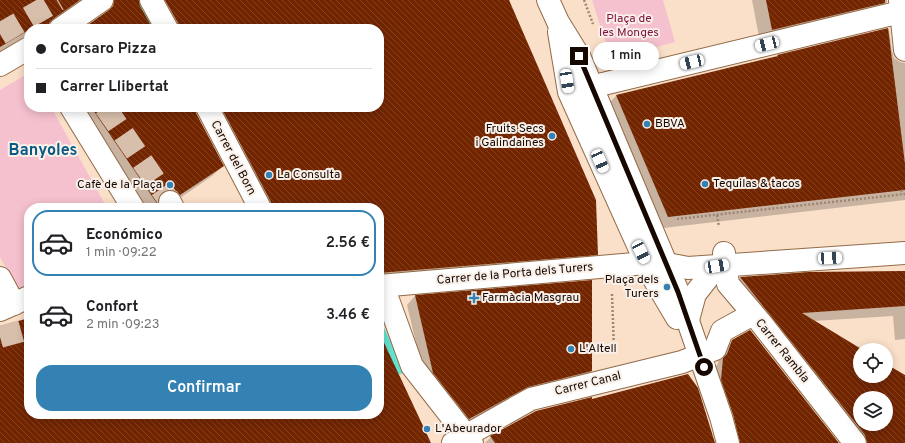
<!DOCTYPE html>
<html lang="es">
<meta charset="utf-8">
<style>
:root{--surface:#fff;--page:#f6f6f6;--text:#202124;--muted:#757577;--line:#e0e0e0;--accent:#3481b3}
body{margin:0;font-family:Overpass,sans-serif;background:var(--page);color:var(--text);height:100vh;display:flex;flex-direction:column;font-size:15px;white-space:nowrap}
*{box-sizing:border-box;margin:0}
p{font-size:13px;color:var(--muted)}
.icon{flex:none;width:22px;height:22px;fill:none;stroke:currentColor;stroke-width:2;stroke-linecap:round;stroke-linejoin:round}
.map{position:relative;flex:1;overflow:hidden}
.side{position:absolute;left:24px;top:203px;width:360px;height:216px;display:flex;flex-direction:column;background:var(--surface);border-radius:16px;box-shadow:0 2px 10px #0003}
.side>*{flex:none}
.banner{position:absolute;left:24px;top:24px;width:360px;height:88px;border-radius:16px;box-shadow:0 2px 10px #0003;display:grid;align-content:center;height:88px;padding:0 12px;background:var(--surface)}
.buttons{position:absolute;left:853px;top:343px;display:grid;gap:8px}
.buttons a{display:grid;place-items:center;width:40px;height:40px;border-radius:50%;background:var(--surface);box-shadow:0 2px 10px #0003;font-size:20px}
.end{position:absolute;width:18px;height:18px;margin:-9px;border:5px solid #160800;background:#fff;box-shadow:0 0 0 2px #fff}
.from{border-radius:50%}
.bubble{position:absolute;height:28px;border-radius:14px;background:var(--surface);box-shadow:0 2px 10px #0003;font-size:13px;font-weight:600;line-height:28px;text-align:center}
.car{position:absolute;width:12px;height:24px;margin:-12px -6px;border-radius:5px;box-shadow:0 0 3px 1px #0007;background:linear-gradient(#fff 24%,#345 0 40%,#fff 0 76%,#345 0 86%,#fff 0)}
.banner b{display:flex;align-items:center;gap:14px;height:38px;font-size:15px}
.banner b+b{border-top:1px solid var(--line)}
.banner i{width:10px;height:10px;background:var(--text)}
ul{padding:7px 0 0;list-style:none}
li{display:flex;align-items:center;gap:12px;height:66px;margin:0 8px 6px;padding:0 4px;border:2px solid transparent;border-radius:16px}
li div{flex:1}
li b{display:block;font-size:15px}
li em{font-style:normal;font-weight:600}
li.current{border-color:var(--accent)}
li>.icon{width:36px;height:36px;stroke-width:1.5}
.action{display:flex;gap:8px;margin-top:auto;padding:8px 12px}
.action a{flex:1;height:46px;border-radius:16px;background:var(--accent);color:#fff;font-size:16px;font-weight:600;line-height:46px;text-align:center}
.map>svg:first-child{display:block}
</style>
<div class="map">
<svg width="905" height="443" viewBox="0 0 905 443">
<defs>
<pattern id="building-back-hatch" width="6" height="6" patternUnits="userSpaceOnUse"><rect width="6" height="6" fill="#732500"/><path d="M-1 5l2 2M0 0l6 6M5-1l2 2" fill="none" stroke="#814224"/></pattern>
</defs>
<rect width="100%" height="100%" fill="#fadfc9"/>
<g fill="#f5c1ce">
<path d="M592 0H663L675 42 611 59Z"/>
<path d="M29 73V107H51L107 208H29V285L19 291 0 257V90Z"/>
</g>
<g fill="#0003" fill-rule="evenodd">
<path d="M0 0H83L47 25V29H29V41L26 36 0 51Z"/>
<path d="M148 0H508L597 254 587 265 379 282V208H259L204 107H379V29H165Z"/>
<path d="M752 0H905H887V2L874 15 760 42Z"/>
<path d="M889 29 892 51 894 58 900 62 905 63V200L655 229 604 108 616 96 776 58 778 56Z"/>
<path d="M74 107H194L195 113 223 166 212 176 170 205 160 200H156L157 205 154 208H143Z"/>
<path d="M905 271V339L895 340 893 316 813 321 860 354V376H877L905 417V443H853L730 288 740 278 808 273ZM860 398H886V424H860Z"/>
<path d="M591 281V371L583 379 461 427 425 381 407 305 415 296Z"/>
<path d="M733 341 838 443H729L714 369 717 365 722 351Z"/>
<path d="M591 400 714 443H485L491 437Z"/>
</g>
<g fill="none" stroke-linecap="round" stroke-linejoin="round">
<g stroke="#62e3cf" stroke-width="9">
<path d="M137 0 155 29"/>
<path d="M380 330 399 370"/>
</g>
</g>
<g fill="url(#building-back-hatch)" fill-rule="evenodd">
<path d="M0 0H80L53 19 49 23 48 29H29V30L0 47Z"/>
<path d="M114 0H139L140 6 153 29H82L109 10 113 6Z"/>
<path d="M165 0H509L596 200 598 255 379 273V208H272L271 202 221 107H379V29H179L178 23Z"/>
<path d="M766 0H885V3L772 30Z"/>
<path d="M888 28 905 164V190L668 217 616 95 778 56 777 55Z"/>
<path d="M91 107H195L196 113 224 166 180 195 177 191 171 190 164 191 159 195 158 201V205Z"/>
<path d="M905 271V306L802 313 863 350H860V376H886V364L905 375V443H867L865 435 740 277 808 272ZM860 398H886V424H860Z"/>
<path d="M592 280V371L528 387 469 419 433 373 415 295Z"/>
<path d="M29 318V414H379V332L431 443H0V326Z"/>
<path d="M750 330 751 331 839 443H740L733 414 721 380 723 358 727 354 732 340Z"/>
<path d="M688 374 698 388 715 443H495L490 436 536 411 592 397V399Z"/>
</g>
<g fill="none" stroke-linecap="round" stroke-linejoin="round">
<g stroke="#d8bfab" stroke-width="22" stroke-dasharray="22 11" stroke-linecap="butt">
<path d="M0 34 58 0"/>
<path d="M105 107 170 202"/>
<path d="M0 337 29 329"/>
</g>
<defs>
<g id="minor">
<path d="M151 0 167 29"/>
<path d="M900 0 905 50"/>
<path d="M60 29 102 0"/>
<path d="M565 61 580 89 599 133"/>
<path d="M0 65 29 48"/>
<path d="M574 91 905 11"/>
<path d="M71 107 133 208"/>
<path d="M207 107 260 208"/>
<path d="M170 202 173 208"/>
<path d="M724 253 728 284 761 323 855 443"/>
<path d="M652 254 667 264 688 268 905 253"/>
<path d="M0 278 14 304"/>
<path d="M379 286 646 263"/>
<path d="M383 286 412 366 472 443"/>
<path d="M0 310 29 297"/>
<path d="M688 320 695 294 717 266"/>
<path d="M453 443 531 399 682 362 715 349 722 331 753 314"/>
</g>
<g id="major">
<path d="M548 0 558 22 579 56 678 292 721 417 728 443"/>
<path d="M559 32 569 92 651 274 677 318"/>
</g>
</defs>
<use href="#minor" stroke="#926b48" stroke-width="24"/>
<use href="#major" stroke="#926b48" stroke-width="24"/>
<g stroke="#9c8676" stroke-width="2.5" stroke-dasharray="2 2" stroke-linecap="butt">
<path d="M584 0 593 24"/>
<path d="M901 190 903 194"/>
<path d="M717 215 719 227"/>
<path d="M677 219 905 194"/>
<path d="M612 294 614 351"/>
</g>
<use href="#minor" stroke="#fff" stroke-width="22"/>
<use href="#major" stroke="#fff" stroke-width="22"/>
</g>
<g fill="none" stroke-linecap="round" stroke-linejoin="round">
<path stroke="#160800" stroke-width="5" d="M579 56 678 292 704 367"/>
</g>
<g fill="#3481b3" stroke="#f9f0e9" stroke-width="1.5">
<circle cx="647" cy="124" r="4"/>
<circle cx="552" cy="136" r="4"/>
<circle cx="269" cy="175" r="4"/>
<circle cx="705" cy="184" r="4"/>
<circle cx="170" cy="185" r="4"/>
<circle cx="667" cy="287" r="4"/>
<path d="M472 292h4v4h4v4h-4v4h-4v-4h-4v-4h4z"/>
<circle cx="571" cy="349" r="4"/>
<circle cx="427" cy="429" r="4"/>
</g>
<g text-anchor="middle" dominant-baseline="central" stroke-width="4" stroke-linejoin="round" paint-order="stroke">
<g font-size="12" fill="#831444" stroke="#f9f0e9">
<text x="629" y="19">Plaça de<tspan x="629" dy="14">les Monges</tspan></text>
</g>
<g font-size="12" fill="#160800" stroke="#f9f0e9" text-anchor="start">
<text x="655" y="124">BBVA</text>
<text x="544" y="129" text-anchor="end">Fruits Secs<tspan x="544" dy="14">i Galindaines</tspan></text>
<text x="277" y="175">La Consulta</text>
<text x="713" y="184">Tequilas &amp; tacos</text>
<text x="162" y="185" text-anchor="end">Cafè de la Plaça</text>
<text x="659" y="280" text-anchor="end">Plaça dels<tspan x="659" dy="14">Turers</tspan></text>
<text x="482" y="298">Farmàcia Masgrau</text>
<text x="579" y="349">L'Altell</text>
<text x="435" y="429">L'Abeurador</text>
</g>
<g font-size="12" fill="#160800" stroke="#f9f0e9">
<text transform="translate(233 158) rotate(62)">Carrer del Born</text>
<text transform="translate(515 274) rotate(-5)">Carrer de la Porta dels Turers</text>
<text transform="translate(782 351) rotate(51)">Carrer Rambla</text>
<text transform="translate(588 384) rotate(-14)">Carrer Canal</text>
</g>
<g font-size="16" font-weight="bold" fill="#095985" stroke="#f9f0e9">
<text x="43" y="151">Banyoles</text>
</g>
</g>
</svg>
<div class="buttons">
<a><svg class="icon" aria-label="locate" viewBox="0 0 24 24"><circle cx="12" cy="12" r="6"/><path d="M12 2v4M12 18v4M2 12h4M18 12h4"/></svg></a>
<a><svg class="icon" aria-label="layers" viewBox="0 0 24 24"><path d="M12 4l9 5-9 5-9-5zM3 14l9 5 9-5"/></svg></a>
</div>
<i class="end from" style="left:704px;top:367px"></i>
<i class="end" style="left:579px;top:56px"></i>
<div class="bubble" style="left:593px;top:42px;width:66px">1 min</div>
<i class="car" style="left:767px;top:44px;rotate:256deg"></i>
<i class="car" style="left:692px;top:62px;rotate:257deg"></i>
<i class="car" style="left:567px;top:81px;rotate:171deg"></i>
<i class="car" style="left:600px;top:161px;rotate:156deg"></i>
<i class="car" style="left:641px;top:252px;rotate:154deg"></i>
<i class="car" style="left:830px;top:258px;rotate:87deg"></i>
<i class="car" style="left:717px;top:266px;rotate:80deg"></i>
<div class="banner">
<b><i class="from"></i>Corsaro Pizza</b>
<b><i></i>Carrer Llibertat</b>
</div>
<section class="side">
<ul>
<li class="current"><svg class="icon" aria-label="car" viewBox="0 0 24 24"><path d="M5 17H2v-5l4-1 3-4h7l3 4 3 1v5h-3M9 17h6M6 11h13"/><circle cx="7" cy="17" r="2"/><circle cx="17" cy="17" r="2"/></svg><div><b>Económico</b><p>1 min · 09:22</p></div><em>2.56 €</em></li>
<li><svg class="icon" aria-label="car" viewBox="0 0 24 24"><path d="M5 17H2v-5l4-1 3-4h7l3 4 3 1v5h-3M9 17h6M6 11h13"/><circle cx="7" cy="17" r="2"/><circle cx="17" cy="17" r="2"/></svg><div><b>Confort</b><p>2 min · 09:23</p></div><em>3.46 €</em></li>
</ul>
<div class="action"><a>Confirmar</a></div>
</section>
</div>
